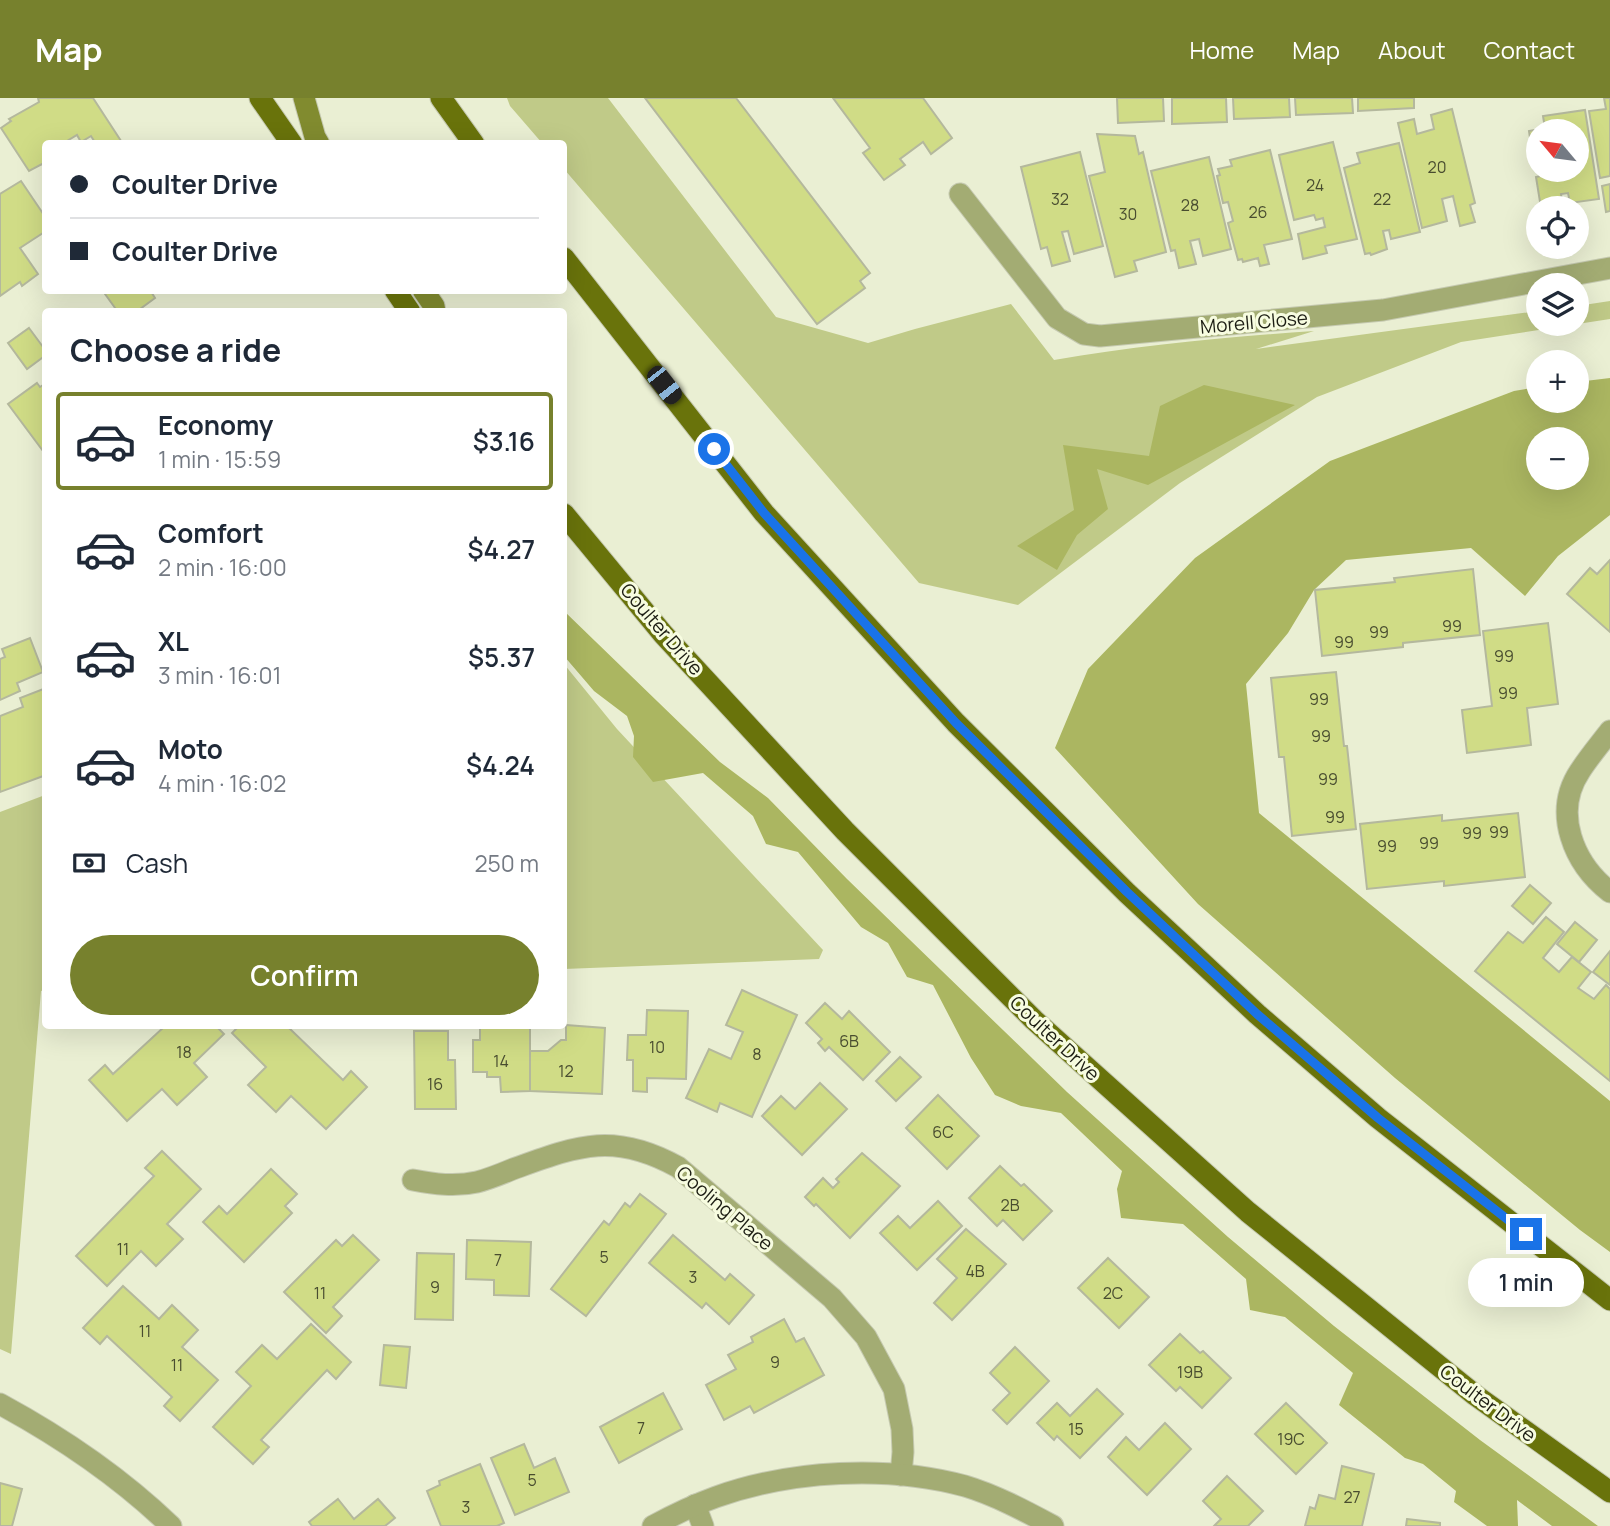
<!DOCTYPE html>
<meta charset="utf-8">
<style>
:root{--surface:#fff;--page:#f6f6f7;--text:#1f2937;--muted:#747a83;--line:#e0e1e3;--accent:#77812d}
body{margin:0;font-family:Manrope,sans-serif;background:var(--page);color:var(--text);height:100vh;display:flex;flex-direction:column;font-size:26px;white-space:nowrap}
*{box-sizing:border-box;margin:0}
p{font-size:23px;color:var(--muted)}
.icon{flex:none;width:38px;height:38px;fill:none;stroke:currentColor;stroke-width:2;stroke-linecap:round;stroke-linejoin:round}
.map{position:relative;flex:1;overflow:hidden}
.details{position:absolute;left:42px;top:210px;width:525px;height:721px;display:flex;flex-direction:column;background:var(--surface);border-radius:7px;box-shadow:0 7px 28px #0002}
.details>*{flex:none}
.banner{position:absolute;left:42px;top:42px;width:525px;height:154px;border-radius:7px;box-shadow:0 7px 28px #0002;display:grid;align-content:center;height:154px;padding:0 28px;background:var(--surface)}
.needle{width:46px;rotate:299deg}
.buttons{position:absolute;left:1526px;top:21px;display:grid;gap:14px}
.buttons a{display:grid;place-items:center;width:63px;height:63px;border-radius:50%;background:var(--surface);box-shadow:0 7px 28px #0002;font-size:35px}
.end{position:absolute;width:32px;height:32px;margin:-16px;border:9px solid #1a73e8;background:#fff;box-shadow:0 0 0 4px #fff}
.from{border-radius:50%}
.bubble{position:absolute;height:49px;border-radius:24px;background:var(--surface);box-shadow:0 7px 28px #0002;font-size:23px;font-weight:600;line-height:49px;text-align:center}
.car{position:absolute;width:21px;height:42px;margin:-21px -10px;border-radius:9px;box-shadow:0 0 5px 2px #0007;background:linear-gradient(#222 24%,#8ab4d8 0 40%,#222 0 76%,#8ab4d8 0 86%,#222 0)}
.banner b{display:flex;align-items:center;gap:24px;height:66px;font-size:26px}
.banner b+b{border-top:2px solid var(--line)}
.banner i{width:18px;height:18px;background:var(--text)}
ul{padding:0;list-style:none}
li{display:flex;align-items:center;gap:21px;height:98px;margin:0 14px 10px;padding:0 14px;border:4px solid transparent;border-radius:7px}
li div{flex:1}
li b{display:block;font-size:26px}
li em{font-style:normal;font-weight:600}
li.active{border-color:var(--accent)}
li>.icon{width:63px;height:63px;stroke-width:1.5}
h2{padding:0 28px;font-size:32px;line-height:84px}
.pay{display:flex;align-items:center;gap:18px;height:77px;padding:0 28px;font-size:26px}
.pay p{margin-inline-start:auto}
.cta{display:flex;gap:14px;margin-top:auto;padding:14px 28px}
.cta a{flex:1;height:80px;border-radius:42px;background:var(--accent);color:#fff;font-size:28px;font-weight:600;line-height:80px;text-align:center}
header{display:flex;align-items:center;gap:42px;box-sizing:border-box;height:98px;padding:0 35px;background:var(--accent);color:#fff}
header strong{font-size:33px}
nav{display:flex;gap:38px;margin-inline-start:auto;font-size:24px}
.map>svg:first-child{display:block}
</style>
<header>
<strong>Map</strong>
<nav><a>Home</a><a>Map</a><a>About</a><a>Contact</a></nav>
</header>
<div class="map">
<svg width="1610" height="1428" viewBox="0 0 1610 1428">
<rect width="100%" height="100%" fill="#eaefd3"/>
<g fill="#c0ca88">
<path d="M507 0H608L776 219 868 245 915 231 1011 206 1054 262C1140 247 1226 239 1314 233L1256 251 1538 213V226H1577V208L1610 203V221L1461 244 1317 299 1180 385 1018 507 919 485 564 71V46L542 45 510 8Z"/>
<path d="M564 566 617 631 823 852 819 861 564 871Z"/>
<path d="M45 697V892L41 893 11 1256 0 1251V714Z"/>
</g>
<g fill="#abb661" fill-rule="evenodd">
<path d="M1610 280V417L1558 458 1525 498 1471 450 1346 462 1314 492 1288 535 1246 586 1259 715 1610 1003V1154L1580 1132 1395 980 1198 806 1055 650 1088 571 1195 460 1330 363 1514 293 1538 289V303H1577V284ZM1538 341H1577V380H1538Z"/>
<path d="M1204 287 1295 307 1148 387 1097 371 1108 411 1077 437 1057 472 1017 448 1074 412 1063 347 1149 358 1160 308Z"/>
<path d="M564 513 720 664 768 700 847 781 1067 994 1228 1139 1334 1228 1480 1342 1598 1428H1552L1517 1402 1518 1428H1487L1454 1404 1456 1393 1423 1366 1405 1360 1339 1307 1353 1275 1285 1219 1250 1212 1246 1181 1183 1126 1121 1120 1117 1091 1122 1073 1061 1015 1021 1008 995 997 971 960 933 887 907 879 888 845 861 829 798 754 766 746 753 718 703 675 653 684 633 659 634 638 627 618 594 593 564 558Z"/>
</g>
<g fill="#d0dc86" stroke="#b4b89d" stroke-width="2">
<path d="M38 0H93L123 46H96L91 38 81 44 77 37 67 43 69 46H46V71L42 66 29 73 1 30 11 23 9 21 39 4Z"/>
<path d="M645 0H736L870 175 860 183 865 190 817 226Z"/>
<path d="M833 0H923L952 40 931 56 923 44 900 61 905 67 884 82 863 55 870 50Z"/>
<path d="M1117 0H1163L1164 23 1118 25Z"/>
<path d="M1172 0H1226L1227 24 1172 26Z"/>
<path d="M1233 0H1289L1290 19 1234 21Z"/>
<path d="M1295 0H1352L1353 15 1296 17Z"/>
<path d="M1358 0H1414V10L1358 13Z"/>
<path d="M1604 0H1610V78L1600 80 1589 13 1606 11Z"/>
<path d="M1452 11 1475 105 1470 107 1475 124 1460 128 1453 98 1442 101 1447 123 1422 130 1398 25 1414 21 1417 36 1434 31 1431 17Z"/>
<path d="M1585 12 1599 101 1570 105 1568 95 1561 96 1563 110H1541L1536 79 1541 78 1540 72H1577V33H1538V62V59L1533 60 1529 33 1545 30 1543 18Z"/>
<path d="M1097 36 1135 38 1139 56 1143 54 1166 154 1134 163 1137 173 1115 179 1089 78 1105 74Z"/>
<path d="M1333 44 1357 141 1325 148 1327 155 1303 161 1298 136 1325 129 1323 120 1316 122 1314 117 1294 122 1279 57Z"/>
<path d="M1399 45 1420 134 1391 141 1389 132 1383 133 1387 151 1371 157 1370 155 1365 156 1344 70 1360 65 1357 55Z"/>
<path d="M1270 52 1292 141 1264 147 1269 166 1260 168 1258 160 1243 164 1242 161 1238 162 1228 125 1233 123 1228 104 1223 105 1217 78 1220 77 1218 71 1232 68 1230 62Z"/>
<path d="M1080 54 1103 148 1074 156 1068 133 1062 134 1070 163 1052 168 1047 149 1041 151 1021 69Z"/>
<path d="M1209 59 1231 151 1203 158 1199 141 1190 143 1196 166 1179 170 1175 152 1171 153 1151 73Z"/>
<path d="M21 83 46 120V133L20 150 38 176 22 188 20 184 0 198V96Z"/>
<path d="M1610 86V113L1606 114 1602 88Z"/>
<path d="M110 192H150L155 200 136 214H118L105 196Z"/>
<path d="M29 230 46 253V257L27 271 8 245Z"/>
<path d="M37 285 40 289 46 285V357L8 306Z"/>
<path d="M1610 462V534L1567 496 1590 470 1597 476Z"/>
<path d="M1473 471 1480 537 1403 545V549L1322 558 1315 492 1395 484 1394 480Z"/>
<path d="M1548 525 1558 606 1527 610 1531 647 1467 655 1462 612 1492 608 1483 533Z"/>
<path d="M30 540 43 574 17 585 20 593 0 602V561L5 559 2 551Z"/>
<path d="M1336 574 1344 648H1347L1356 731 1292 738 1284 659H1279L1271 580Z"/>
<path d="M46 590V677L0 694V618L23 609 20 600Z"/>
<path d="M1518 715 1525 779 1444 788V783L1367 791 1360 726 1442 717V723Z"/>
<path d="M1530 787 1551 805 1533 826 1512 808Z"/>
<path d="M1546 819 1564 834 1543 860 1559 874 1572 859 1591 874 1578 890 1594 901 1606 887 1610 891V983L1475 873 1508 834 1523 845Z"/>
<path d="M1575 824 1597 842 1579 864 1557 846Z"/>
<path d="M1610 853V887L1593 874Z"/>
<path d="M742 892 797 917 752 1019 720 1005 717 1014 686 1000 709 951 731 961 743 934 726 927Z"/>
<path d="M825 905 842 921 849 913 890 954 863 982 829 949 825 953 818 945 822 941 806 925Z"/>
<path d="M647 912 688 913 686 981 647 980V994L633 993V962H627L628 937H646Z"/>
<path d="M566 927 605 930 602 996 530 993V953H548L561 942H566Z"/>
<path d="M165 928H216L224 936 194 965 207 979 177 1007 162 991 127 1023 89 982 105 967 113 976Z"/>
<path d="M239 928H287L343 982 351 973 367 989 326 1031 291 998 276 1014 248 987 266 969 232 935Z"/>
<path d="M480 928H530V993L501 994 500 979H487V974H473V942H480Z"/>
<path d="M414 933H448V962H455L456 1011H415Z"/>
<path d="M900 959 921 979 896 1003 876 983Z"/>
<path d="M820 985 847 1011 802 1057 762 1018 781 998 795 1011Z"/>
<path d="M938 997 979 1038 947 1071 906 1030Z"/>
<path d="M162 1053 201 1091 167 1126 183 1141 156 1168 141 1153 107 1188 76 1158 154 1078 145 1070Z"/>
<path d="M862 1055 900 1088 850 1140 816 1106 814 1108 805 1099 823 1080 833 1090 839 1084 836 1081Z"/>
<path d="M1000 1068 1021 1088 1024 1086 1052 1113 1023 1142 1003 1122 997 1128 969 1100Z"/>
<path d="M271 1071 297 1096 285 1108 292 1115 244 1164 203 1124 219 1108 227 1116Z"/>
<path d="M640 1096 666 1116 586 1218 551 1191 604 1123 609 1127 625 1105 630 1109Z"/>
<path d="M938 1103 962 1128 917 1172 880 1135 898 1118 910 1130Z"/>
<path d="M966 1131 1006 1166 952 1222 934 1205 957 1180 937 1161Z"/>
<path d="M353 1137 379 1162 333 1209 342 1218 326 1235 284 1194 336 1142 342 1148Z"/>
<path d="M673 1137 725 1182 730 1176 754 1197 729 1226 706 1205 702 1210 649 1165Z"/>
<path d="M467 1142 531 1144 529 1198 494 1197V1182L466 1181Z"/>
<path d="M417 1155 454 1156 453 1222 415 1221Z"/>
<path d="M1108 1160 1149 1199 1119 1230 1078 1190Z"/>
<path d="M123 1188 159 1221 172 1207 198 1232 182 1249 218 1282 180 1323 164 1308 172 1299 107 1238 100 1246 83 1230Z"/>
<path d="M784 1221 796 1244 804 1240 824 1277 754 1315 750 1308 724 1322 706 1287 736 1271 728 1257 753 1244 751 1239Z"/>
<path d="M311 1226 351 1264 336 1281 327 1272 261 1342 269 1349 253 1366 213 1329 251 1288 236 1274 262 1247 277 1261Z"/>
<path d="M1180 1236 1200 1255 1203 1253 1231 1280 1202 1310 1180 1289 1176 1293 1149 1267Z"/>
<path d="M384 1247 410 1249 406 1290 380 1287Z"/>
<path d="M1015 1249 1049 1283 1007 1326 993 1312 1010 1295 990 1275Z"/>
<path d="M1097 1291 1123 1316 1080 1360 1057 1338 1054 1342 1037 1325 1057 1305 1070 1318Z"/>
<path d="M663 1295 682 1331 619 1365 600 1329Z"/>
<path d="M1286 1305 1327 1345 1296 1376 1255 1336Z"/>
<path d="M1165 1325 1191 1351 1147 1397 1108 1359 1126 1339 1139 1352Z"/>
<path d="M524 1346 534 1370 555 1360 569 1394 515 1417 491 1360Z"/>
<path d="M480 1366 504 1425 497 1428H441L427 1393 440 1387 439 1383Z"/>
<path d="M1342 1368 1374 1376 1362 1428H1305L1310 1409 1315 1411 1319 1397 1335 1401Z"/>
<path d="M1227 1378 1263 1413 1248 1428H1214L1221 1421 1203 1403Z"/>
<path d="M0 1385 22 1391 12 1428H0Z"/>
<path d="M338 1401 354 1421 378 1401 395 1420 385 1428H312L309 1424Z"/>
<path d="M1407 1421 1440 1425V1428H1406Z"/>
</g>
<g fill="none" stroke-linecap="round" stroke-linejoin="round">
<defs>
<g id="minor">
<path d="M960 96 1057 220 1084 236 1100 238 1383 212 1610 170"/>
<path d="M1610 633C1600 646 1589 659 1580 673 1552 715 1574 766 1610 794"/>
<path d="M413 1082C434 1086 455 1089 477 1084 489 1081 501 1076 513 1071 577 1048 613 1033 678 1069L832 1200 866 1239 894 1291 902 1331 903 1354 901 1377"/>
<path d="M695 1407 703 1428"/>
<path d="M653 1428C673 1417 694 1407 716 1399 792 1372 887 1367 965 1388 995 1397 1025 1413 1053 1428"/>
</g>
<path id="tertiary" d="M0 1306C61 1339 121 1380 171 1428"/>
<g id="secondary">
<path d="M304 0 315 39 319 46"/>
<path d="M423 192 434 208 435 214"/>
</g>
<g id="primary">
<path d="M260 0 292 46"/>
<path d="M441 0 474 46"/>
<path d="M564 160 764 415 956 625 1127 795 1257 916 1378 1020 1610 1202"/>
<path d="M395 192 410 214"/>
<path d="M564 416 663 536 845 733 1034 922 1248 1114 1475 1297 1610 1394"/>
</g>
</defs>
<use href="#minor" stroke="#c5c9b0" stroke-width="23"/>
<use href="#tertiary" stroke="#c5c9b0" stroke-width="23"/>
<use href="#secondary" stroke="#c5c9b0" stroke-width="23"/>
<use href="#primary" stroke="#c5c9b0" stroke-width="23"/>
<use href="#minor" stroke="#a3ac73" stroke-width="21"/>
<use href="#tertiary" stroke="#a3ac73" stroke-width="21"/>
<use href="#secondary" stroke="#818b2f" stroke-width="21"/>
<use href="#primary" stroke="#69730b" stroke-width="21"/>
</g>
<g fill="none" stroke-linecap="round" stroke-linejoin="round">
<path stroke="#1a73e8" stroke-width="9" d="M714 351 764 415 956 625 1127 794 1257 916 1378 1020 1526 1136"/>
</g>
<g text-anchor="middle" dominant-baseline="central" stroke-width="6" stroke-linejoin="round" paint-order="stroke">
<g font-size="16" fill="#494d30">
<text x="1437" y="69">20</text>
<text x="1315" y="87">24</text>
<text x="1060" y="101">32</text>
<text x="1382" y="101">22</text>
<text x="1190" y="107">28</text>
<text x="1258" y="114">26</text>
<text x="1128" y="116">30</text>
<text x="1452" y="528">99</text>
<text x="1379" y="534">99</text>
<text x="1344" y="544">99</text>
<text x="1504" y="558">99</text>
<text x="1508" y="595">99</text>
<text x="1319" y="601">99</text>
<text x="1321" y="638">99</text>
<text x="1328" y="681">99</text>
<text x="1335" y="719">99</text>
<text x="1499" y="734">99</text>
<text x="1472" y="735">99</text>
<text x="1429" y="745">99</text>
<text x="1387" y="748">99</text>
<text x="849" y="943">6B</text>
<text x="657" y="949">10</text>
<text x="184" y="954">18</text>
<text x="757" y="956">8</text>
<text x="501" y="963">14</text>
<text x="566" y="973">12</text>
<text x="435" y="986">16</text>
<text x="943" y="1034">6C</text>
<text x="1010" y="1107">2B</text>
<text x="123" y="1151">11</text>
<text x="604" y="1159">5</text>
<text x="498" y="1162">7</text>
<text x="975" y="1173">4B</text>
<text x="693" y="1179">3</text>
<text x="435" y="1189">9</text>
<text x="320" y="1195">11</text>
<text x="1113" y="1195">2C</text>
<text x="145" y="1233">11</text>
<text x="775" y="1264">9</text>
<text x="177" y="1267">11</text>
<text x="1190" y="1274">19B</text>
<text x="641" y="1330">7</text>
<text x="1076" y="1331">15</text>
<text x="1291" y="1341">19C</text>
<text x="532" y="1382">5</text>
<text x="1352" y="1399">27</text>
<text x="466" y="1409">3</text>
</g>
<g font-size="19" fill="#1c1d13" stroke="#f7fce0">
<text transform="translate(1254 224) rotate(-5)">Morell Close</text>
<text transform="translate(662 531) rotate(49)">Coulter Drive</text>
<text transform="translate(1055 940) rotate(43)">Coulter Drive</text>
<text transform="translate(725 1110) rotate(40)">Cooling Place</text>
<text transform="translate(1488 1305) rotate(37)">Coulter Drive</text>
</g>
</g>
</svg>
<div class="buttons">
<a><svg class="needle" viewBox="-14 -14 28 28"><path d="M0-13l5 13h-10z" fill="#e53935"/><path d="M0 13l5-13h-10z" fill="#747a83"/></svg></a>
<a><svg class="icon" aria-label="locate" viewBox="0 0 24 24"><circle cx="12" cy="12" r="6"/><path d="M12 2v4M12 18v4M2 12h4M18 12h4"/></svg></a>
<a><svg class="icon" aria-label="layers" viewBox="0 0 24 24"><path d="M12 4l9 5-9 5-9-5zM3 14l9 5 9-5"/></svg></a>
<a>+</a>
<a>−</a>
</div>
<i class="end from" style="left:714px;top:351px"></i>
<i class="end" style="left:1526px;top:1136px"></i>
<div class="bubble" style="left:1468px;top:1160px;width:116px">1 min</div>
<i class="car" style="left:664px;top:287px;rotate:142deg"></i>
<div class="banner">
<b><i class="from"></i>Coulter Drive</b>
<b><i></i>Coulter Drive</b>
</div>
<section class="details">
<h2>Choose a ride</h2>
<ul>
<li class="active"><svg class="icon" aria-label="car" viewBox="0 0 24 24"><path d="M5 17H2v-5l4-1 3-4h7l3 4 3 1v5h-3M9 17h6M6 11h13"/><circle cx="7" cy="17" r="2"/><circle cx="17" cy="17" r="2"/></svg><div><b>Economy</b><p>1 min · 15:59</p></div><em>$3.16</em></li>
<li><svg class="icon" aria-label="car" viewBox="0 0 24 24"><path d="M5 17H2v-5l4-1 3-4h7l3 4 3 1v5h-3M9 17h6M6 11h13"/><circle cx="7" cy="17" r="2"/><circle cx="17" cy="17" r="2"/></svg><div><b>Comfort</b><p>2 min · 16:00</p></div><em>$4.27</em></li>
<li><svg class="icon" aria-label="car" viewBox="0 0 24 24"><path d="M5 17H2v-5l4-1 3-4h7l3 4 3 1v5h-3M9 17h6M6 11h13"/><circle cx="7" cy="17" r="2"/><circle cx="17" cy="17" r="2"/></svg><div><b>XL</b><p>3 min · 16:01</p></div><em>$5.37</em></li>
<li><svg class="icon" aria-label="car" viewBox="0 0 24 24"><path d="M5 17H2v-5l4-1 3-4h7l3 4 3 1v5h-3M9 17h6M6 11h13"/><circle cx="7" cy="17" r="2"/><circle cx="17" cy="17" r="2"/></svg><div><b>Moto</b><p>4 min · 16:02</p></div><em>$4.24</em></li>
</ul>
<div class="pay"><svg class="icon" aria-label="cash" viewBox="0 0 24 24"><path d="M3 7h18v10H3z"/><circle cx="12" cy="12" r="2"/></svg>Cash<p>250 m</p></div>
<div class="cta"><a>Confirm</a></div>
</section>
</div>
